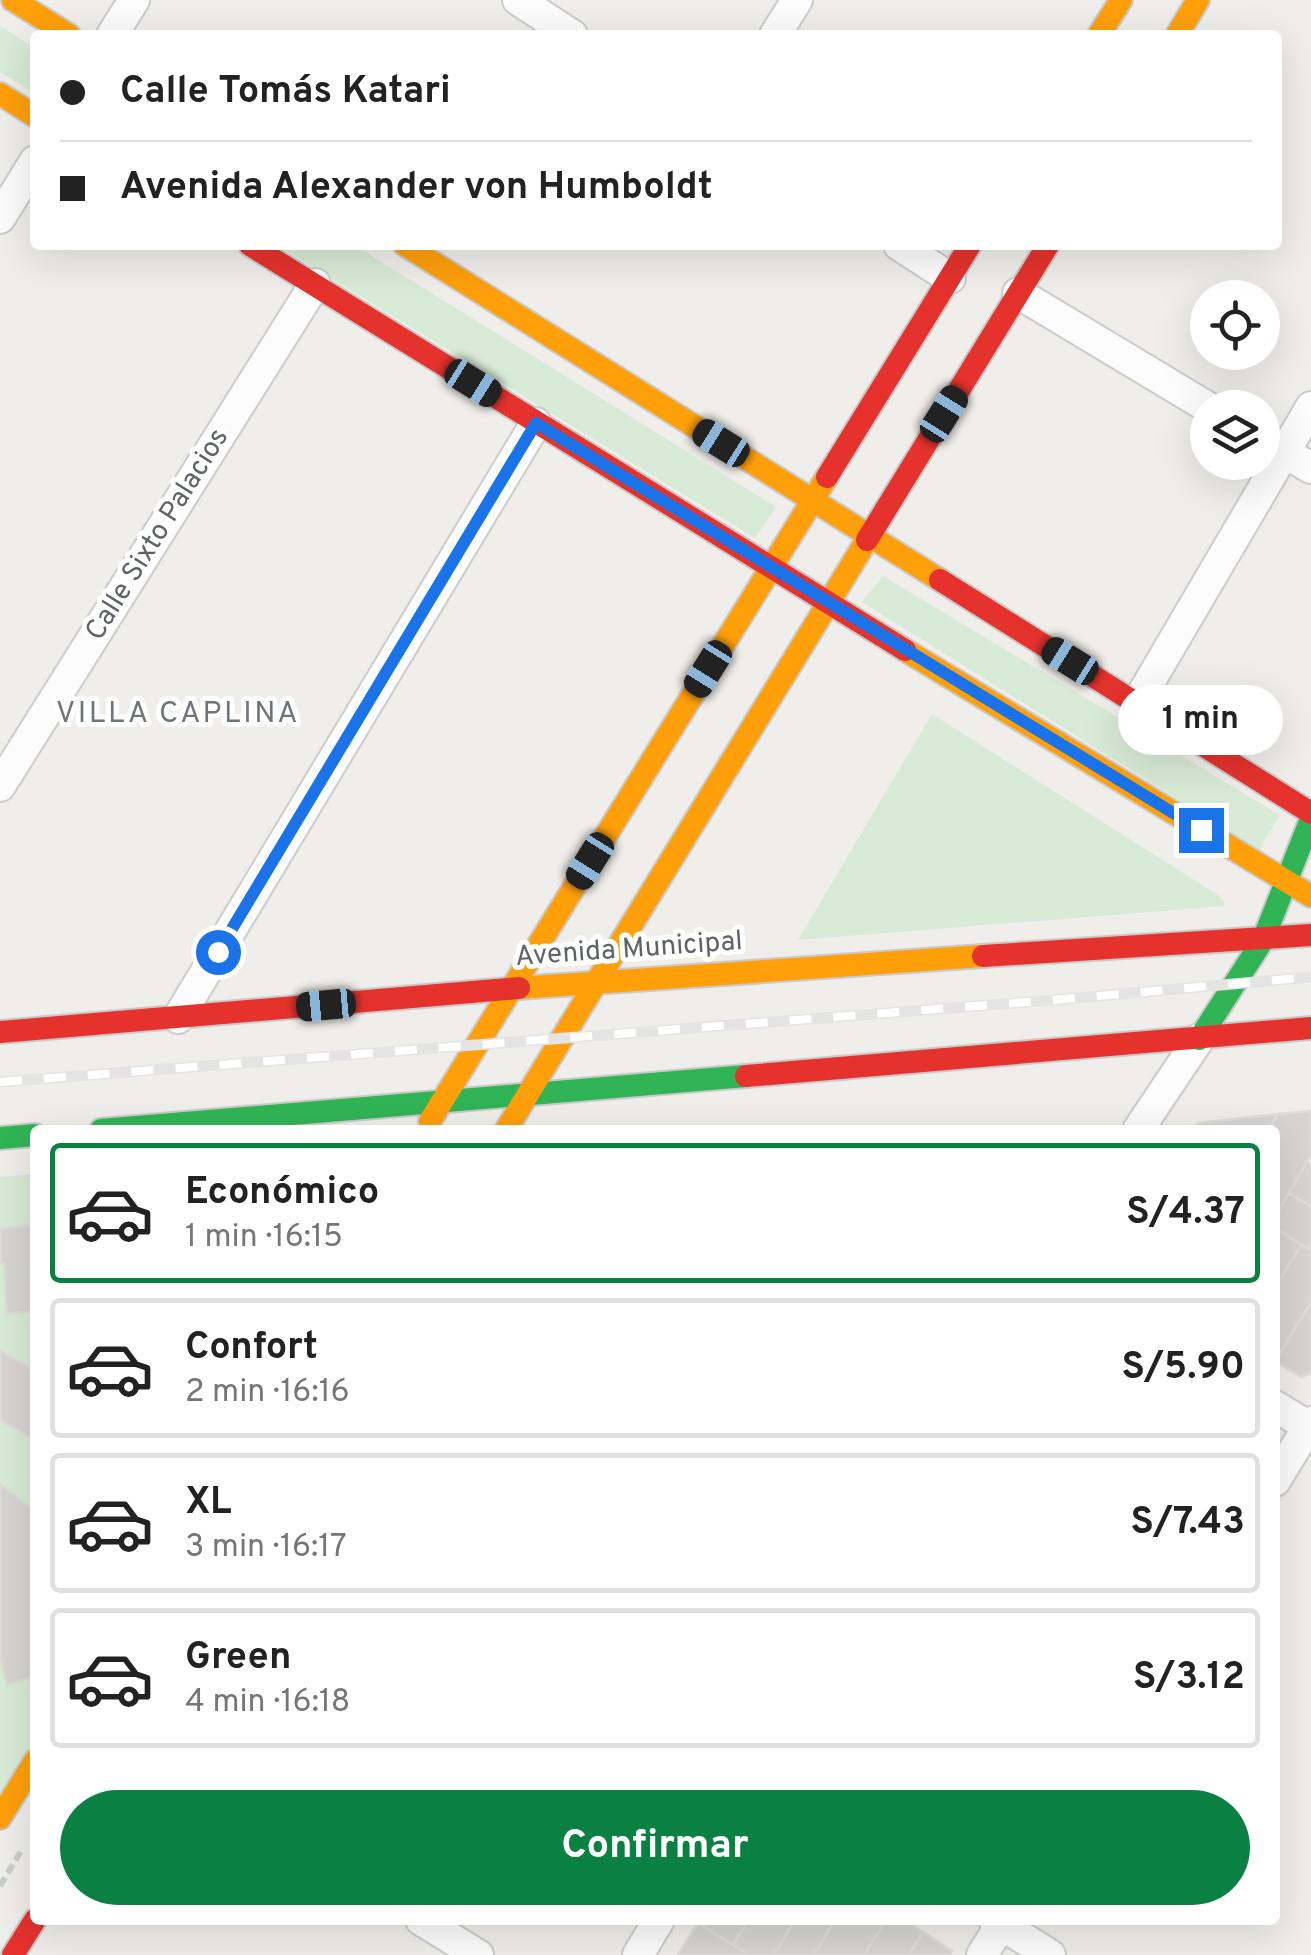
<!DOCTYPE html>
<html lang="es">
<meta charset="utf-8">
<style>
:root{--surface:#fff;--page:#f6f6f6;--text:#222;--muted:#767676;--line:#e0e0e0;--accent:#0b8043}
body{margin:0;font-family:Overpass,sans-serif;background:var(--page);color:var(--text);height:100vh;display:flex;flex-direction:column;font-size:38px;white-space:nowrap}
*{box-sizing:border-box;margin:0}
p{font-size:32px;color:var(--muted)}
.icon{flex:none;width:55px;height:55px;fill:none;stroke:currentColor;stroke-width:2;stroke-linecap:round;stroke-linejoin:round}
.map{position:relative;flex:1;overflow:hidden}
.drawer{position:absolute;left:30px;top:1125px;width:1250px;height:800px;display:flex;flex-direction:column;background:var(--surface);border-radius:10px;box-shadow:0 10px 40px #0002}
.drawer>*{flex:none}
.guide{position:absolute;left:30px;top:30px;width:1252px;height:220px;border-radius:10px;box-shadow:0 10px 40px #0002;display:grid;align-content:center;height:220px;padding:0 30px;background:var(--surface)}
.tools{position:absolute;left:1190px;top:280px;display:grid;gap:20px}
.tools a{display:grid;place-items:center;width:90px;height:90px;border-radius:50%;background:var(--surface);box-shadow:0 10px 40px #0002;font-size:50px}
.end{position:absolute;width:45px;height:45px;margin:-22px;border:12px solid #1a73e8;background:#fff;box-shadow:0 0 0 5px #fff}
.from{border-radius:50%}
.bubble{position:absolute;height:70px;border-radius:35px;background:var(--surface);box-shadow:0 10px 40px #0002;font-size:32px;font-weight:700;line-height:70px;text-align:center}
.car{position:absolute;width:30px;height:60px;margin:-30px -15px;border-radius:12px;box-shadow:0 0 8px 2px #0007;background:linear-gradient(#222 24%,#8ab4d8 0 40%,#222 0 76%,#8ab4d8 0 86%,#222 0)}
.guide b{display:flex;align-items:center;gap:35px;height:95px;font-size:38px}
.guide b+b{border-top:2px solid var(--line)}
.guide i{width:25px;height:25px;background:var(--text)}
ul{padding:18px 0 0;list-style:none}
li{display:flex;align-items:center;gap:30px;height:140px;margin:0 20px 15px;padding:0 10px;border:5px solid var(--line);border-radius:10px}
li div{flex:1}
li b{display:block;font-size:38px}
li em{font-style:normal;font-weight:700}
li.active{border-color:var(--accent)}
li>.icon{width:90px;height:90px;stroke-width:1.5}
.button{display:flex;gap:20px;margin-top:auto;padding:20px 30px}
.button a{flex:1;height:115px;border-radius:60px;background:var(--accent);color:#fff;font-size:40px;font-weight:700;line-height:115px;text-align:center}
.map>svg:first-child{display:block}
</style>
<div class="map">
<svg width="1311" height="1955" viewBox="0 0 1311 1955">
<rect width="100%" height="100%" fill="#efeeea"/>
<g fill="#d8ebd6">
<path d="M0 26 35 48V93L0 72Z"/>
<path d="M277 245H354L776 507 755 538Z"/>
<path d="M883 576 1280 815 1259 850 862 602Z"/>
<path d="M932 714 1221 897 1225 906 798 940Z"/>
<path d="M35 1174V1742L0 1799V1177Z"/>
</g>
<g fill="#d6d5d3" stroke="#deddd9" stroke-width="2.5">
<path d="M1311 1111V1155L1275 1217V1130H1268L1278 1114Z"/>
<path d="M1278 1114 1268 1130H1194L1198 1123Z"/>
<path d="M1307 1162 1311 1164V1207L1289 1193Z"/>
<path d="M1289 1193 1311 1207V1250L1275 1228V1217Z"/>
<path d="M35 1224V1311L6 1314 4 1263 0 1264V1229Z"/>
<path d="M1275 1228 1301 1245 1275 1288Z"/>
<path d="M1301 1245 1311 1250V1302L1275 1361V1288Z"/>
<path d="M1311 1302V1373L1301 1377 1275 1361Z"/>
<path d="M0 1350 35 1371V1440L0 1420Z"/>
<path d="M0 1484 35 1511V1676L7 1685 0 1658Z"/>
<path d="M701 1920H749L733 1945 698 1923Z"/>
<path d="M749 1920H795L774 1955H749L733 1945Z"/>
<path d="M795 1920H835L814 1955H774Z"/>
<path d="M835 1920H886L864 1955H814Z"/>
<path d="M886 1920H905L923 1932 909 1955H864Z"/>
<path d="M698 1923 733 1945 749 1955H678Z"/>
<path d="M923 1932 952 1951 950 1955H909Z"/>
</g>
<g fill="none" stroke-linecap="round" stroke-linejoin="round">
<defs>
<g id="street">
<path d="M518 0 572 35"/>
<path d="M112 35 134 0"/>
<path d="M775 35 797 0"/>
<path d="M0 218 35 161"/>
<path d="M899 245 950 278"/>
<path d="M1018 293 1209 408"/>
<path d="M1262 439 1311 468"/>
<path d="M1137 703 1311 407"/>
<path d="M0 786 315 284"/>
<path d="M178 1018 536 423"/>
<path d="M1138 1130 1199 1039"/>
<path d="M1275 1406 1311 1428"/>
<path d="M1275 1481 1311 1422"/>
<path d="M421 1920 478 1955"/>
<path d="M994 1920 1050 1955"/>
<path d="M638 1955 659 1920"/>
<path d="M982 1955 1004 1920"/>
</g>
<g id="fast">
<path d="M1199 1039 1263 940 1311 819"/>
<path d="M101 1130 746 1076"/>
<path d="M0 1138 35 1135"/>
</g>
<g id="slow">
<path d="M13 0 69 35"/>
<path d="M1099 35 1121 0"/>
<path d="M1177 35 1198 0"/>
<path d="M0 94 35 116"/>
<path d="M405 245 940 580"/>
<path d="M905 650 1311 896"/>
<path d="M519 988 983 956"/>
<path d="M430 1121 827 477"/>
<path d="M506 1130 867 540"/>
<path d="M0 1818 35 1761"/>
</g>
<g id="jam">
<path d="M250 245 905 650"/>
<path d="M827 477 970 245"/>
<path d="M867 540 1048 245"/>
<path d="M940 580 1311 813"/>
<path d="M983 956 1311 935"/>
<path d="M0 1032 519 988"/>
<path d="M746 1076 1311 1028"/>
<path d="M13 1955 35 1920"/>
</g>
</defs>
<use href="#street" stroke="#cbcccc" stroke-width="34"/>
<use href="#fast" stroke="#cacacb" stroke-width="26"/>
<use href="#slow" stroke="#cacacb" stroke-width="26"/>
<use href="#jam" stroke="#cacacb" stroke-width="26"/>
<path stroke="#cacfcc" stroke-width="6" stroke-dasharray="10 5" stroke-linecap="butt" d="M0 1886 21 1851"/>
<use href="#street" stroke="#fdfcfc" stroke-width="30"/>
<use href="#fast" stroke="#30b455" stroke-width="22"/>
<use href="#slow" stroke="#ff9f0a" stroke-width="22"/>
<use href="#jam" stroke="#e5322d" stroke-width="22"/>
<defs>
<path id="rail" d="M0 1082 1053 1000 1311 977"/>
</defs>
<use href="#rail" stroke="#e4e4e4" stroke-width="11"/>
<use href="#rail" stroke="#fff" stroke-width="8" stroke-dasharray="22" stroke-linecap="butt"/>
</g>
<g fill="none" stroke-linecap="round" stroke-linejoin="round">
<path stroke="#1a73e8" stroke-width="12" d="M218 952 536 423 1201 830"/>
</g>
<g text-anchor="middle" dominant-baseline="central" stroke-width="10" stroke-linejoin="round" paint-order="stroke">
<g font-size="28" fill="#5f6368" stroke="#fff">
<text transform="translate(158 535) rotate(-58)">Calle Sixto Palacios</text>
<text transform="translate(629 950) rotate(-4)">Avenida Municipal</text>
</g>
<g font-size="30" letter-spacing="2.5" fill="#70757a" stroke="#fff">
<text x="178" y="714">VILLA CAPLINA</text>
</g>
</g>
</svg>
<div class="tools">
<a><svg class="icon" aria-label="locate" viewBox="0 0 24 24"><circle cx="12" cy="12" r="6"/><path d="M12 2v4M12 18v4M2 12h4M18 12h4"/></svg></a>
<a><svg class="icon" aria-label="layers" viewBox="0 0 24 24"><path d="M12 4l9 5-9 5-9-5zM3 14l9 5 9-5"/></svg></a>
</div>
<i class="end from" style="left:218px;top:952px"></i>
<i class="end" style="left:1201px;top:830px"></i>
<div class="bubble" style="left:1118px;top:685px;width:165px">1 min</div>
<i class="car" style="left:473px;top:383px;rotate:122deg"></i>
<i class="car" style="left:944px;top:414px;rotate:32deg"></i>
<i class="car" style="left:721px;top:443px;rotate:302deg"></i>
<i class="car" style="left:1070px;top:661px;rotate:302deg"></i>
<i class="car" style="left:708px;top:669px;rotate:212deg"></i>
<i class="car" style="left:590px;top:861px;rotate:212deg"></i>
<i class="car" style="left:326px;top:1005px;rotate:265deg"></i>
<div class="guide">
<b><i class="from"></i>Calle Tomás Katari</b>
<b><i></i>Avenida Alexander von Humboldt</b>
</div>
<section class="drawer">
<ul>
<li class="active"><svg class="icon" aria-label="car" viewBox="0 0 24 24"><path d="M5 17H2v-5l4-1 3-4h7l3 4 3 1v5h-3M9 17h6M6 11h13"/><circle cx="7" cy="17" r="2"/><circle cx="17" cy="17" r="2"/></svg><div><b>Económico</b><p>1 min · 16:15</p></div><em>S/4.37</em></li>
<li><svg class="icon" aria-label="car" viewBox="0 0 24 24"><path d="M5 17H2v-5l4-1 3-4h7l3 4 3 1v5h-3M9 17h6M6 11h13"/><circle cx="7" cy="17" r="2"/><circle cx="17" cy="17" r="2"/></svg><div><b>Confort</b><p>2 min · 16:16</p></div><em>S/5.90</em></li>
<li><svg class="icon" aria-label="car" viewBox="0 0 24 24"><path d="M5 17H2v-5l4-1 3-4h7l3 4 3 1v5h-3M9 17h6M6 11h13"/><circle cx="7" cy="17" r="2"/><circle cx="17" cy="17" r="2"/></svg><div><b>XL</b><p>3 min · 16:17</p></div><em>S/7.43</em></li>
<li><svg class="icon" aria-label="car" viewBox="0 0 24 24"><path d="M5 17H2v-5l4-1 3-4h7l3 4 3 1v5h-3M9 17h6M6 11h13"/><circle cx="7" cy="17" r="2"/><circle cx="17" cy="17" r="2"/></svg><div><b>Green</b><p>4 min · 16:18</p></div><em>S/3.12</em></li>
</ul>
<div class="button"><a>Confirmar</a></div>
</section>
</div>
